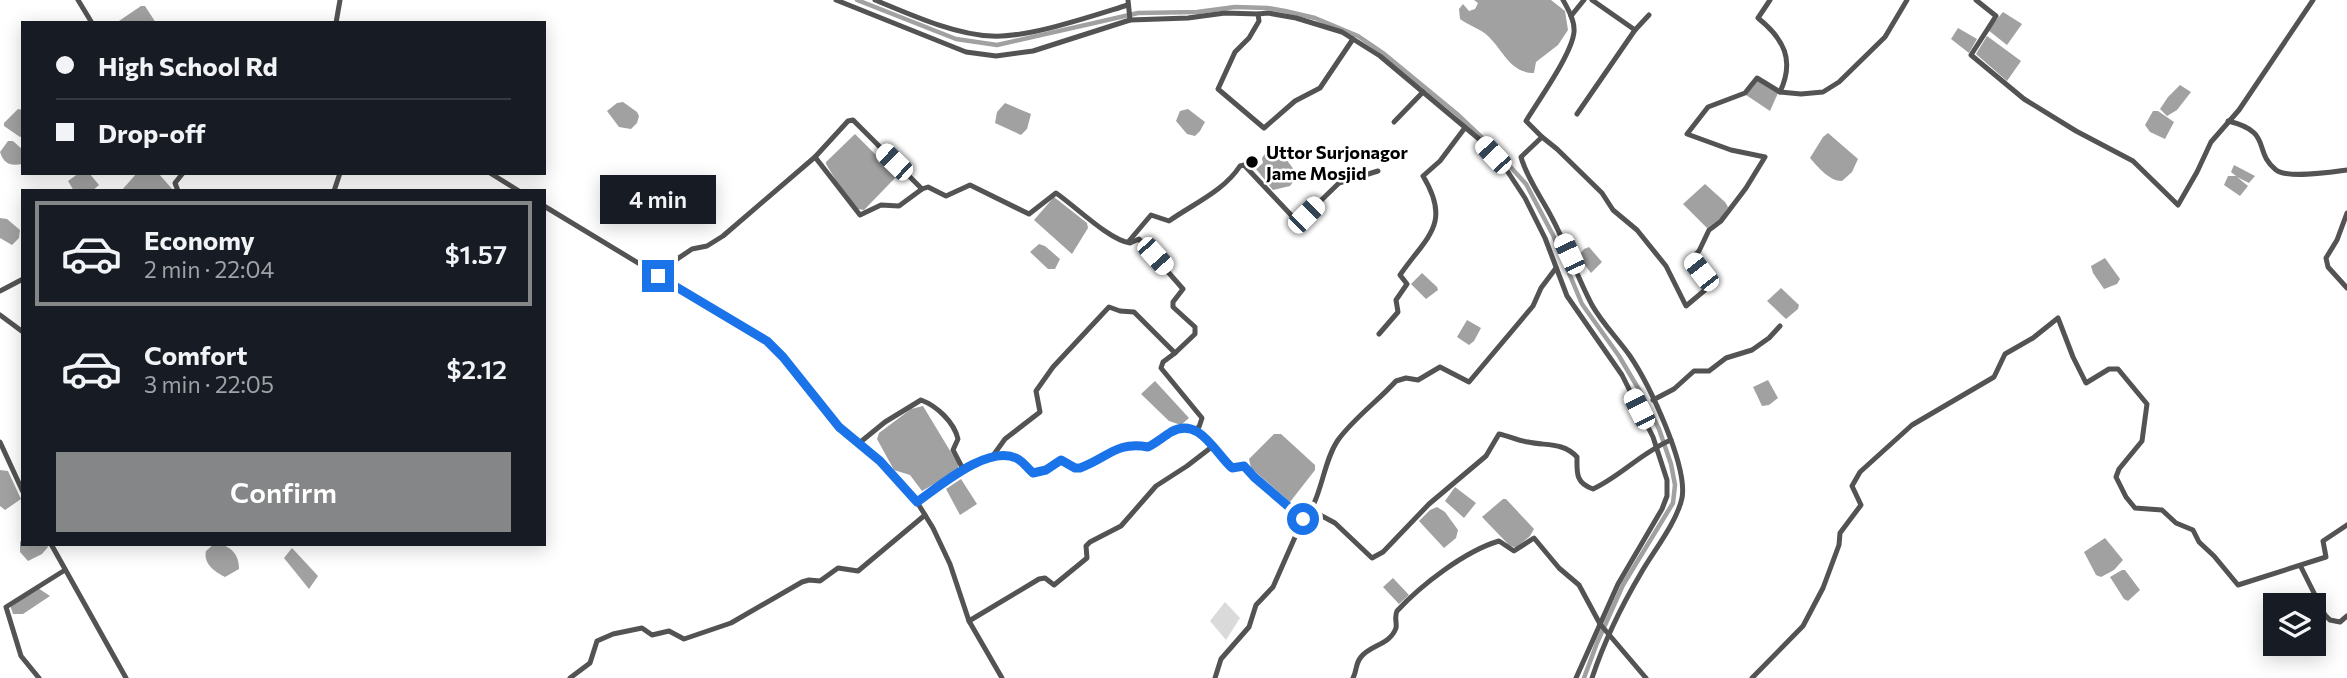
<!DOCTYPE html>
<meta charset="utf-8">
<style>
:root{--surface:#171b24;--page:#20242c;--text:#f1f3f6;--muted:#9ea1a6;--line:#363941;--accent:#858687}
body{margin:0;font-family:Commissioner,sans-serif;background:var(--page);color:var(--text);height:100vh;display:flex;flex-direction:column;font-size:26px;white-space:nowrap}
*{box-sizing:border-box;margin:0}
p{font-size:23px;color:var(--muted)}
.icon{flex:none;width:38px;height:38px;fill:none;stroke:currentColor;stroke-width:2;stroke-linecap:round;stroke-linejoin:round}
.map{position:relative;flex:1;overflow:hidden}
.details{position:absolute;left:21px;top:189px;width:525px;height:357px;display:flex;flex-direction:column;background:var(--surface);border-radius:0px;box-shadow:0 4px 18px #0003}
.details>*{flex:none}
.top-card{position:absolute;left:21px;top:21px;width:525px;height:154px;border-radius:0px;box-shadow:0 4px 18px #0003;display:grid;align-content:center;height:154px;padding:0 35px;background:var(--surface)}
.tools{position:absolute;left:2263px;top:593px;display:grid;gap:14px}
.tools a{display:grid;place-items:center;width:63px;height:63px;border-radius:0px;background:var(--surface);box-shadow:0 4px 18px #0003;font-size:35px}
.end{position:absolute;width:32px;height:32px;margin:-16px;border:9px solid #1a73e8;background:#fff;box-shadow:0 0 0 4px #fff}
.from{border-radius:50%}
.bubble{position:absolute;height:49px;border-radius:0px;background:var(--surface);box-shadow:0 4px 18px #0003;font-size:23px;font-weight:600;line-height:49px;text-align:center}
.car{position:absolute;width:21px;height:42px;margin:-21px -10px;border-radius:9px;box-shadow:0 0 5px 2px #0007;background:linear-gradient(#fff 24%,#345 0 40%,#fff 0 76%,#345 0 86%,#fff 0)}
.top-card b{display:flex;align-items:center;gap:24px;height:66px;font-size:26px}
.top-card b+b{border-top:2px solid var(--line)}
.top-card i{width:18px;height:18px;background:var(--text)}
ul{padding:12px 0 0;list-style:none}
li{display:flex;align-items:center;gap:21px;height:105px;margin:0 14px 10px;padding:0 21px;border:4px solid transparent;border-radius:0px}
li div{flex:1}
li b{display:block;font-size:26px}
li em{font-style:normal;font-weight:600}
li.on{border-color:var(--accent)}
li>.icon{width:63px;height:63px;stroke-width:1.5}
.primary-button{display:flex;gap:14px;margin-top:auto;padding:14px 35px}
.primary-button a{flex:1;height:80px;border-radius:0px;background:var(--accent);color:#fff;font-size:28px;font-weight:600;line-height:80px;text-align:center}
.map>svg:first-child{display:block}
</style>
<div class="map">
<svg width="2347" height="678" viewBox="0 0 2347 678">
<rect width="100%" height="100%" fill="#fff"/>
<path fill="#dadada" d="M1225 602 1240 618 1226 640 1210 621Z"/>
<g fill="#a1a1a1">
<path d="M1474 0H1551L1565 11 1568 30 1558 45 1536 62 1534 73C1510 73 1503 50 1488 36 1481 29 1468 25 1460 19L1459 9 1463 4 1469 11 1475 9 1478 3Z"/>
<path d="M141 6H145L156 23H116Z"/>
<path d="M2003 12 2022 24 2007 45 1988 30Z"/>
<path d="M1958 28 1977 39 1969 53 1951 39Z"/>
<path d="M1987 36 2021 61 2007 81 1976 54Z"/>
<path d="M1757 80 1778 93 1770 111 1746 95Z"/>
<path d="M2180 85 2191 92 2177 110 2167 116 2160 109 2168 97Z"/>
<path d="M623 102 637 112 639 116 637 123 631 129 619 127 607 111 617 103Z"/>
<path d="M1005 103 1031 114 1027 129 1021 135 995 123 997 112Z"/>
<path d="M18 109 23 110V136L20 137 4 126V123Z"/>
<path d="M1188 109 1205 122 1200 131 1195 136 1187 134 1176 121 1180 111Z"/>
<path d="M2153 111H2158L2174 122 2165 139 2150 132 2145 125Z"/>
<path d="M1828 133 1858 159 1852 172 1842 181C1829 181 1818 167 1810 158L1823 137Z"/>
<path d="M855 134 892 171 895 178 864 210 858 209 843 192 826 164V162Z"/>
<path d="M8 141H13L23 150 22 164C10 166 4 164 0 152Z"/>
<path d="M1277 147 1298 175 1290 186 1273 190 1256 169 1263 163 1262 158 1269 148Z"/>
<path d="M2234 165 2255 176 2249 183 2237 177 2248 186 2240 196 2224 185 2228 176H2236L2231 172Z"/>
<path d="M79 173H89L99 185 92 191H74L68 181Z"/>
<path d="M137 173H158L174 191H121Z"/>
<path d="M1705 184 1725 202 1728 207 1721 218 1707 228 1683 204Z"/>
<path d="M1054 197 1087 223 1088 228 1072 254 1034 220Z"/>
<path d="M0 218 7 219 20 230 19 238 12 245 0 238Z"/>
<path d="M1039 244 1045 246 1060 259 1055 269H1048L1030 252Z"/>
<path d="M1589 247 1602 262 1591 273 1578 256 1584 249Z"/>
<path d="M2105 258 2120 279 2117 284 2104 289 2093 273 2091 266Z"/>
<path d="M1422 273 1437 287 1438 290 1426 299 1411 284Z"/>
<path d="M1781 288 1799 305 1798 309 1786 319 1767 301Z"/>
<path d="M1467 320 1481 328 1474 341 1469 345 1457 337Z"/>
<path d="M1768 380 1778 398 1769 405 1762 406 1753 387Z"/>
<path d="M1155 381 1189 418 1181 425 1169 421 1141 394Z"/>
<path d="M923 406 958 464V470L922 491 910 475 894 470 877 439 879 433 911 409Z"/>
<path d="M1274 434H1281L1315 465V470L1290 502 1251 468 1249 459Z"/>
<path d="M0 470 8 471 21 499 5 510 0 506Z"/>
<path d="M961 479 977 504 960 515 946 489Z"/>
<path d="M1455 487 1476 503 1464 518 1445 501Z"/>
<path d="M1503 499H1506L1534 529 1530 536 1516 548 1509 545 1482 517Z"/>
<path d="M1437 507 1445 512 1458 530 1456 538 1444 548 1419 521 1430 510Z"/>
<path d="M2105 538 2123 560 2114 570 2101 577 2096 575 2084 552Z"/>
<path d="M23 539V544H46L48 547 42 554 28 561 20 552V542Z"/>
<path d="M214 544C229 544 239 553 239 569L225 577C215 572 203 564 206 551Z"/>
<path d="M292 548 318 576 309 589 284 558Z"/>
<path d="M2122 570H2125L2140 590 2128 601 2124 599 2110 577Z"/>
<path d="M1393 578 1409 595 1399 604 1383 587Z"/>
<path d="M38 588 50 596 23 614H13L10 605Z"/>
</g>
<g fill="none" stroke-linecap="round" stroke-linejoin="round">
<path stroke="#a1a1a1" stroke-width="4.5" d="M857 0 956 39 997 45 1138 13 1197 12 1235 7 1268 8 1285 11 1315 18 1358 36 1383 53 1457 114 1497 152 1526 184 1553 235 1582 304 1619 356 1641 393 1659 429 1671 464 1675 485 1673 503 1623 585 1597 643 1584 678"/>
<g stroke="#535353" stroke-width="5">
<path d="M78 0 92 23"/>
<path d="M836 0 966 52 996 56 1033 51 1130 20 1188 18 1225 13 1258 14 1259 21 1249 38 1235 52 1218 89 1264 128 1295 101 1320 88 1353 39"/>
<path d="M875 0C909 14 955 35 992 36 1028 38 1092 16 1128 5"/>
<path d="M1128 0 1130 20"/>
<path d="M1563 0C1568 9 1575 21 1574 32 1572 54 1538 101 1526 121L1542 137 1521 157C1527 179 1542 198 1552 218 1567 246 1577 277 1592 305 1602 323 1618 339 1630 356 1649 384 1688 466 1682 498 1677 522 1653 552 1641 573 1622 605 1604 642 1592 678"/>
<path d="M1592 0 1635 30 1649 15"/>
<path d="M1770 0 1758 18C1784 39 1795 60 1780 92"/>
<path d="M1976 0 1996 16 1971 55 2024 99 2076 131 2133 161 2178 205 2197 172 2211 142 2239 110 2313 0"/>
<path d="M1258 14 1268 13 1296 18 1342 32 1353 39 1380 56 1479 139 1504 166 1525 198 1545 238 1567 296 1622 375 1653 437 1667 480V496L1662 509 1618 584 1576 678"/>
<path d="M1571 16 1584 0"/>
<path d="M336 23 340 0"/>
<path d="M1577 114 1635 30"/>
<path d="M2228 121C2274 132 2252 151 2276 170 2288 179 2332 172 2347 170"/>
<path d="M1394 122 1423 92"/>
<path d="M1542 137 1557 149 1602 193 1613 210 1637 230 1666 266 1686 306 1711 285 1691 259 1699 251 1709 230 1721 221 1746 188 1765 157 1731 150 1687 134 1708 107 1745 93 1757 78 1780 92 1801 94 1823 92 1839 82 1885 37 1907 0"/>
<path d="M815 157 848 121 853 120 922 189"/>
<path d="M490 173 519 191"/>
<path d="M178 191 175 183 183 173"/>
<path d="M334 191 340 173"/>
<path d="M544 206 767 341 783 357 839 427 880 461 917 502 933 528 950 564 969 621 1002 678"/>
<path d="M2347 213 2337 240 2326 258 2328 267 2347 288"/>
<path d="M1129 241 1151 215 1169 221C1193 204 1224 191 1240 166L1244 165 1292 216 1299 218 1306 215 1339 183 1378 171"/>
<path d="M655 274 692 249 707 246 723 236 815 157 860 215 881 205 899 206 922 189 928 187 946 196 970 185 1029 214 1056 193C1075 206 1109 240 1130 243L1139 239 1183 289 1173 302V307L1195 327V334L1175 353 1134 312 1120 311 1109 307 1053 367 1036 391 1040 412 1005 439 992 457"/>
<path d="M0 291 23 279"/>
<path d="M0 315 23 332"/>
<path d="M1379 334 1398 312 1396 300 1407 284 1400 275C1427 236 1452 224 1423 176L1440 161 1464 129"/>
<path d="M1175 353 1163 362 1161 368 1202 418 1199 427 1195 429"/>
<path d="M1653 400 1674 389 1694 371H1709L1726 358 1752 350 1769 338 1780 326"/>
<path d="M0 442 23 492"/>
<path d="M858 444 885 422 921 400C937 406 954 422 958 439L953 450 964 471"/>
<path d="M917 502C940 486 987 445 1016 458 1023 461 1027 468 1033 473L1046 470 1061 460C1065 462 1071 467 1075 468 1083 470 1114 449 1126 446 1134 444 1141 446 1148 447L1172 432 1187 428 1198 431 1208 440 1229 466 1232 468 1244 466 1253 477 1303 519 1273 587 1256 605 1249 627 1221 659 1215 678"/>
<path d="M1311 510 1335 523 1372 558 1383 552 1429 504 1486 456 1499 434C1509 436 1518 441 1528 442 1546 446 1563 442 1577 457 1577 472 1575 483 1593 489 1621 476 1642 452 1671 440"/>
<path d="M1303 519C1322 502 1322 463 1338 440 1354 418 1378 401 1396 381L1406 378 1418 380 1440 367 1469 382 1533 306 1541 288 1556 268"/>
<path d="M51 544 126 678"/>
<path d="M2301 567 2325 615 2330 620 2340 622 2347 616"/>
<path d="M969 621 1039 579 1045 578 1054 585 1087 558 1086 546 1090 542 1121 526 1156 486 1187 466 1213 446"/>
<path d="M39 678 21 656 6 607 65 570"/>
<path d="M570 678 590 663 597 641 613 634 642 628 652 635 669 631 684 639 731 623 802 582 809 580 820 581 838 568 858 571 925 515"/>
<path d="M1353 678C1357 671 1355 664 1361 657 1370 645 1390 645 1396 628 1397 622 1394 617 1397 611 1421 585 1465 551 1499 541L1514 551 1534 538 1559 568 1579 585 1600 624 1646 678"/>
<path d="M1752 678 1803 626 1823 588 1839 545 1840 533 1861 505 1852 486 1860 472 1912 425 1994 377 2005 354 2033 338 2058 318 2073 357 2086 383 2109 369H2118L2147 404 2142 441 2119 469 2116 477 2126 497 2135 508 2162 510 2176 523 2193 530 2199 542 2214 556 2238 585 2326 557 2323 541 2347 525"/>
</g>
</g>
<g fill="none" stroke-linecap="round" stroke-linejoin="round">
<path stroke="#1a73e8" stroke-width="9" d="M658 276 767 341 783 357 839 427 880 461 917 502C940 486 987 445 1016 458 1023 461 1027 468 1033 473L1046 470 1061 460 1075 468H1080C1108 458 1116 441 1148 447 1156 443 1163 437 1171 432 1199 416 1215 453 1232 468L1244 466 1254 477 1303 519"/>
</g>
<circle fill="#000" stroke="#fff" stroke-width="2.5" cx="1252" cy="162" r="7"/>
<g text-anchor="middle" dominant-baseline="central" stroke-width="5" stroke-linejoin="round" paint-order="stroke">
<g font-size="18" font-weight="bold" fill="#000" stroke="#fff" text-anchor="start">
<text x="1266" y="152">Uttor Surjonagor<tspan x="1266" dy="21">Jame Mosjid</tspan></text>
</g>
</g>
</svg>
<div class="tools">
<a><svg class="icon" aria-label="layers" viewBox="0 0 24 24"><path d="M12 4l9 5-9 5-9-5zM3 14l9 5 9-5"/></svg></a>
</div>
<i class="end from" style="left:1303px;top:519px"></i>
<i class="end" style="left:658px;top:276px"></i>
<div class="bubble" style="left:600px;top:175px;width:116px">4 min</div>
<i class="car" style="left:1493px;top:155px;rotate:317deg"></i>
<i class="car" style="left:894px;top:162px;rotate:314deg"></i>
<i class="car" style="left:1306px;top:215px;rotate:45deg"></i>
<i class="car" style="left:1569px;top:254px;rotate:335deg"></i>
<i class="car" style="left:1155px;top:256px;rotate:138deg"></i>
<i class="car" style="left:1701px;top:272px;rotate:322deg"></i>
<i class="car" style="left:1639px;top:409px;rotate:333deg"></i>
<div class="top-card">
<b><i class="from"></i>High School Rd</b>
<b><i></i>Drop-off</b>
</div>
<section class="details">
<ul>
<li class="on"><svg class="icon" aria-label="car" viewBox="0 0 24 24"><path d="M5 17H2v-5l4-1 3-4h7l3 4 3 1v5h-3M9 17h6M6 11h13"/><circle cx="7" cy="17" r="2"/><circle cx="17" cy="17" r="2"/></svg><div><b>Economy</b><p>2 min · 22:04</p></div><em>$1.57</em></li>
<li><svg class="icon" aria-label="car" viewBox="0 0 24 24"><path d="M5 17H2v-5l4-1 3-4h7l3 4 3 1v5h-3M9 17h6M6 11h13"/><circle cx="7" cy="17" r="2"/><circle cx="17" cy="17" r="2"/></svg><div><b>Comfort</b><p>3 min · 22:05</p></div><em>$2.12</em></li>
</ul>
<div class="primary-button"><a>Confirm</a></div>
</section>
</div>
